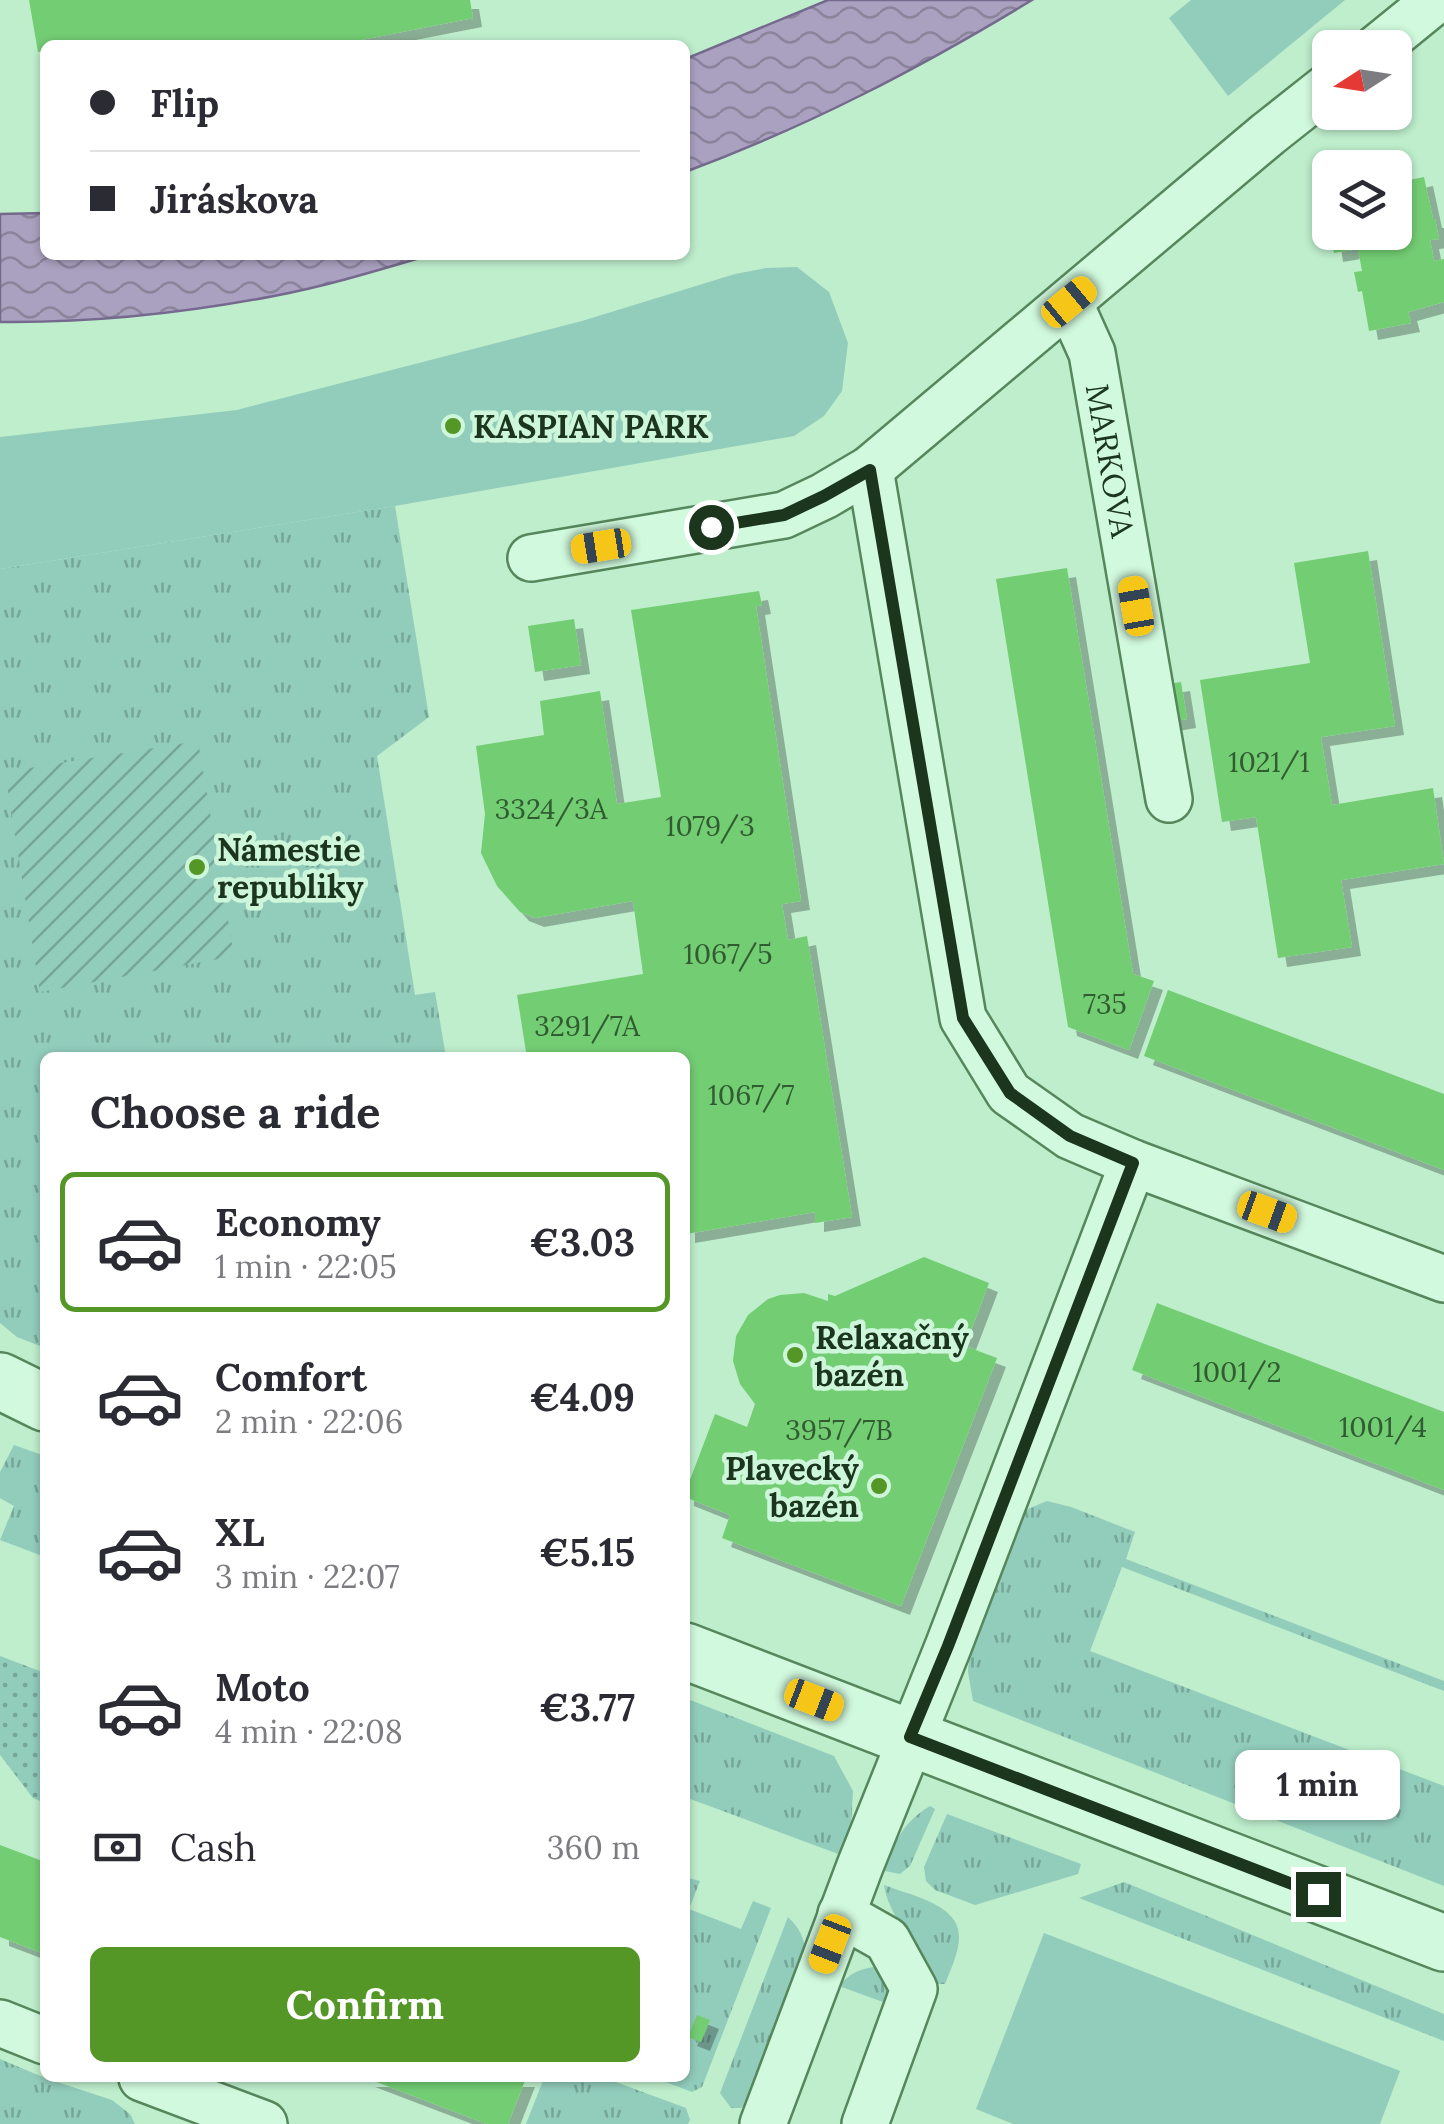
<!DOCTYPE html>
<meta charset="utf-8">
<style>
:root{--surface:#fff;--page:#f2f2f3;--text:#2b2b33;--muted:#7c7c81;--line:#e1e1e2;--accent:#549726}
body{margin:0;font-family:Lora,serif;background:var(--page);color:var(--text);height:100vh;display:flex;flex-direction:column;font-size:38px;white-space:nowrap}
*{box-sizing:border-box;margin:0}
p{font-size:32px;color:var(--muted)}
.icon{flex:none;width:55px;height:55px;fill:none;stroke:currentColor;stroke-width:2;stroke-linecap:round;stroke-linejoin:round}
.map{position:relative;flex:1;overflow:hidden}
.sheet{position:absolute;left:40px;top:1052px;width:650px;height:1030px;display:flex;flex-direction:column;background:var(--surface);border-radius:15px;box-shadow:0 2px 8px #0004}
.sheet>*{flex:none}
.top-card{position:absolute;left:40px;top:40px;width:650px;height:220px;border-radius:15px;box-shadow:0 2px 8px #0004;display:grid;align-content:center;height:220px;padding:0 50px;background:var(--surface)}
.needle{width:65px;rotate:258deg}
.controls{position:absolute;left:1312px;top:30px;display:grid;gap:20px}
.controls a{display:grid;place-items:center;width:100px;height:100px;border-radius:15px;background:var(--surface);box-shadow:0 2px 8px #0004;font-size:50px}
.end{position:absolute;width:45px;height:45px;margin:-22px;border:12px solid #1b361d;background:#fff;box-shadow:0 0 0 5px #fff}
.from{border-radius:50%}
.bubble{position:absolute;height:70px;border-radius:15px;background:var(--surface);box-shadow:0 2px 8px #0004;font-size:32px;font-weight:800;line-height:70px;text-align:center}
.car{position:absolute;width:30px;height:60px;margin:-30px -15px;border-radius:12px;box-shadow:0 0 8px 2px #0007;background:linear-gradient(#f5c518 24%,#345 0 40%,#f5c518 0 76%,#345 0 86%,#f5c518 0)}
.top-card b{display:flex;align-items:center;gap:35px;height:95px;font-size:38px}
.top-card b+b{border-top:2px solid var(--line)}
.top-card i{width:25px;height:25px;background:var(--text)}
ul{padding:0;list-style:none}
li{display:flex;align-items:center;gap:30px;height:140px;margin:0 20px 15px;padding:0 30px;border:5px solid transparent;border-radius:15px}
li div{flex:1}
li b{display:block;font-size:38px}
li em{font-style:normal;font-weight:800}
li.current{border-color:var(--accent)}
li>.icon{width:90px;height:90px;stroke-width:1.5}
h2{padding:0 50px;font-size:45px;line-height:120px}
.pay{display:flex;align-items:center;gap:25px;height:110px;padding:0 50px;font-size:38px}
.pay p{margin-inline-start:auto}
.button{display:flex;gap:20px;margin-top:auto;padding:20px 50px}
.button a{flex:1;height:115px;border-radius:15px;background:var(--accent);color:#fff;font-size:40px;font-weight:800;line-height:115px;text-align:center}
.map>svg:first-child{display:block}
</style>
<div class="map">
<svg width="1444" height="2124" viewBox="0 0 1444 2124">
<defs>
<pattern id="grass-tufts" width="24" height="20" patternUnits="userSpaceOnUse" patternTransform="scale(2.5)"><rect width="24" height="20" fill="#92ccbb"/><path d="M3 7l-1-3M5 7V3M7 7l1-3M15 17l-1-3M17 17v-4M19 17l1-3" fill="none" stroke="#76a697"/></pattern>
<pattern id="park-dots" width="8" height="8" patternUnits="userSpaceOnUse" patternTransform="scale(2.5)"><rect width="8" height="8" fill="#92ccbb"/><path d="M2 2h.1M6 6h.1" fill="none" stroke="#76a697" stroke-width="1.8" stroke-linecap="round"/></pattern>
<pattern id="garden-furrows" width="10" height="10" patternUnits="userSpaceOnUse" patternTransform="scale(2.5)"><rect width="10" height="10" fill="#92ccbb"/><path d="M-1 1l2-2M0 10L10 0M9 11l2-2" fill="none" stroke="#76a697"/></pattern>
<pattern id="water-waves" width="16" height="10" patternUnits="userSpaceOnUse" patternTransform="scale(2.5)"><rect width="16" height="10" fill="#aaa1c0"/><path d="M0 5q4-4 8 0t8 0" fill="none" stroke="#8a849b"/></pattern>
<filter id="shadow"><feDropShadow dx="9" dy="9" stdDeviation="0" flood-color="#0004"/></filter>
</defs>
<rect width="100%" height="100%" fill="#beeecc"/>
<g fill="url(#grass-tufts)">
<path d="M395 506 429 717 377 756 415 995 435 992 446 1057 45 1058V1348L17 1337 0 1323V569Z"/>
<path d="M14 1445 45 1456V1557L0 1540 14 1506 0 1498V1472Z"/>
<path d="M1047 1501 1071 1507 1135 1532 1126 1559 1444 1681V1691L1122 1567 1090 1651 1444 1786V1886L973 1701 968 1672 970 1645 1023 1511Z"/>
<path d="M685 1698 834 1756 853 1791 851 1827 841 1855 685 1797Z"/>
<path d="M930 1806 935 1809 910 1866 900 1874 885 1871C896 1840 901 1824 930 1806Z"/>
<path d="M947 1814 1081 1864 1078 1874 975 1905 935 1890 926 1881 924 1867Z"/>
<path d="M685 1877 700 1881 689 1909 741 1929 753 1901 771 1908 702 2087 692 2092 655 2078H685Z"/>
<path d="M1124 1882 1444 2014V2041L1079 1898Z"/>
<path d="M884 1885C909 1895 960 1904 959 1937 959 1952 951 1969 945 1984H935C925 1948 890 1924 884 1885Z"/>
<path d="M788 1917C800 1929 804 1937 806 1955L751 2104 741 2108H731L720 2093Z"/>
<path d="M873 1967 887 1975 894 2006 839 1986C849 1974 857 1970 873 1967Z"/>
<path d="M0 2059 45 2078 112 2100 130 2114 135 2124H0Z"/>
<path d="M544 2078H605L686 2108 690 2120 688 2124H526Z"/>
</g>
<path fill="url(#park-dots)" d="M0 1656 45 1673V1803L33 1798 0 1755Z"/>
<path fill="url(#garden-furrows)" d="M198 741 234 956 40 992 5 772Z"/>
<g fill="#92ccbb">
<path d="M1191 0H1345L1228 96 1169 18Z"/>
<path d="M797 267 829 292 848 343 842 391 824 416 794 436 395 506 0 569V437L237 410 582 321 735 274 766 268Z"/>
<path d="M1044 1933 1400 2071 1380 2124H1013L976 2109Z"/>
</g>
<g fill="url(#water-waves)" stroke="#75698d" stroke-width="2.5">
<path d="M828 0H1032C920 68 809 126 685 172V59Z"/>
<path d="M45 213V255H430C379 270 327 286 274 296 185 313 91 323 0 322V214Z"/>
</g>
<g fill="#73cd73" filter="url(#shadow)">
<path d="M29 0H470L473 18 335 45H45V51L38 52Z"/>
<path d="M1424 177 1433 219H1435L1439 239 1430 240 1434 261 1444 259V302L1408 312 1411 323 1369 331 1362 291 1358 292 1354 272 1362 271 1358 249 1334 253 1331 232H1395V183Z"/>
<path d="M1368 551 1395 726 1321 737 1332 805 1433 788 1444 864 1341 880 1352 947 1278 958 1256 817 1222 822 1200 680 1310 663 1294 563Z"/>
<path d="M1067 568 1133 974 1154 981 1129 1050 1068 1027 996 579Z"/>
<path d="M759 591 762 605 756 606 801 901 782 904 788 940 807 936 852 1217 815 1223V1212L686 1234 685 1058H527L517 995 643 974 633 901 535 918 520 912 497 886 481 853 485 814 476 746 544 735 540 701 600 691 617 804 661 797 631 610Z"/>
<path d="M574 619 581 665 535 672 528 626Z"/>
<path d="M1181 682 1187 719 1169 722 1163 685Z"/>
<path d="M1168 990 1444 1094V1170L1144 1056Z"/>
<path d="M924 1257 989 1283 965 1346 997 1358 901 1606 722 1538 730 1515 685 1497V1493L715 1414 747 1427 755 1404 740 1384 733 1361 736 1336 748 1315 768 1299 780 1295 804 1293 828 1301V1294L835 1296Z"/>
<path d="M1157 1303 1444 1412V1490L1132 1370Z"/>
<path d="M0 1845 45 1862V1954L0 1937Z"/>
<path d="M697 2015 710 2020 701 2042 688 2037Z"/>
<path d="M366 2078H526L508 2124H487Z"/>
</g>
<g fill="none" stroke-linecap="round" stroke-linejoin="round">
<defs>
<g id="minor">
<path d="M1377 48 1436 0"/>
<path id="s1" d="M1069 302 1092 353 1169 799"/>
<path d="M870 469 963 1018 1009 1093 1070 1136 1133 1163 1444 1279"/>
<path d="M531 558 784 515 824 496 870 469 1268 134 1330 85"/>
<path d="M841 1914 887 1940 914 1989 865 2124"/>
<path d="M0 2023 45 2041"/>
<path d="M142 2078 264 2124"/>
<path d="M763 2124 860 1866 948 1647 1133 1163"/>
</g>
<g id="tertiary">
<path d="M0 1381 45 1403"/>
<path d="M685 1651 1444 1943"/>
</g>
</defs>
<use href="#minor" stroke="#56875c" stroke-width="50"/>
<use href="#tertiary" stroke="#56875c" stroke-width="60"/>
<use href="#minor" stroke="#d1f9dd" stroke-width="45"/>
<use href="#tertiary" stroke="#d1f9dd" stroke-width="55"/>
</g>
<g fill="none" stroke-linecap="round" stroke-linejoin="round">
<path stroke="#1b361d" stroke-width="12" d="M711 527 784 515 824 496 870 470 963 1018 1010 1093 1070 1136 1133 1163 948 1646 910 1737 1318 1894"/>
</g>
<g fill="#549726" stroke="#cdf6da" stroke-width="4">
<circle cx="453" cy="426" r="10"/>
<circle cx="197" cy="867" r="10"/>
<circle cx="795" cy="1355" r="10"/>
<circle cx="879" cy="1486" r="10"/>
</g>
<g text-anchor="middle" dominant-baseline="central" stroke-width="9" stroke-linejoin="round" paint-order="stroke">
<g font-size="28" fill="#315c32">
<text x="1269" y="762">1021/1</text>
<text x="551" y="809">3324/3A</text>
<text x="710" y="826">1079/3</text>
<text x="728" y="954">1067/5</text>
<text x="1105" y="1004">735</text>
<text x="587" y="1026">3291/7A</text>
<text x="751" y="1095">1067/7</text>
<text x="1237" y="1372">1001/2</text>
<text x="1383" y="1427">1001/4</text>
<text x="839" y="1430">3957/7B</text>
</g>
<g font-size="32" font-weight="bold" fill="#1b361d" stroke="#cdf6da" text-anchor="start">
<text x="473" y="426">KASPIAN PARK</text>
<text x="217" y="849">Námestie<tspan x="217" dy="37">republiky</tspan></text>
<text x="815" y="1337">Relaxačný<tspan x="815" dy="37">bazén</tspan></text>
<text x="859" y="1468" text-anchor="end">Plavecký<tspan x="859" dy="37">bazén</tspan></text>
</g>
<g font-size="32" fill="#1b361d" stroke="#cdf6da">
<text stroke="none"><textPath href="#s1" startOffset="165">MARKOVA</textPath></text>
</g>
</g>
</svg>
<div class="controls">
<a><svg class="needle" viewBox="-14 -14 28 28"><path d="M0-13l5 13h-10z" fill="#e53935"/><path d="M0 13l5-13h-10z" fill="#7c7c81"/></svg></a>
<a><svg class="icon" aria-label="layers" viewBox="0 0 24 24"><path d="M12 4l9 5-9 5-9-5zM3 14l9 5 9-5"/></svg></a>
</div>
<i class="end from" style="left:711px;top:527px"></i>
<i class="end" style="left:1318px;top:1894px"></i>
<div class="bubble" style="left:1235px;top:1750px;width:165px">1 min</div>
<i class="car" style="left:1069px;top:302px;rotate:50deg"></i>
<i class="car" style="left:601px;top:546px;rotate:261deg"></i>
<i class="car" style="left:1136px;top:606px;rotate:350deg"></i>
<i class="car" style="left:1267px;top:1212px;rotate:110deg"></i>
<i class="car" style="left:814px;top:1700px;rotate:111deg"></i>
<i class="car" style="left:830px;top:1944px;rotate:201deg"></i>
<div class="top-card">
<b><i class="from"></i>Flip</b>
<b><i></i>Jiráskova</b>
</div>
<section class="sheet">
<h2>Choose a ride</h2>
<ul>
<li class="current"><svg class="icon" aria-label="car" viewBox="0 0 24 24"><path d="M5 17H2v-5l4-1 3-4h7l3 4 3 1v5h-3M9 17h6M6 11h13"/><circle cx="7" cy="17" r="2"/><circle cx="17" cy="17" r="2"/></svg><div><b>Economy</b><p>1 min · 22:05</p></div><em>€3.03</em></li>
<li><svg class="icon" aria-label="car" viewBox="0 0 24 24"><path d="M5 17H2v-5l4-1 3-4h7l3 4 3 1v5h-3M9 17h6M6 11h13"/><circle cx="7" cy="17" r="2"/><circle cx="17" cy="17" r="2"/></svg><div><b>Comfort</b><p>2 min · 22:06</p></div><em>€4.09</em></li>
<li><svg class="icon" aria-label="car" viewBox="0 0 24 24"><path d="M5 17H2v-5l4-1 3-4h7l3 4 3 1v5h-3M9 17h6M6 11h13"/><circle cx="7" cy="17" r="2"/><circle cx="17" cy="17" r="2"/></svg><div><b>XL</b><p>3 min · 22:07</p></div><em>€5.15</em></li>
<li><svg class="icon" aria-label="car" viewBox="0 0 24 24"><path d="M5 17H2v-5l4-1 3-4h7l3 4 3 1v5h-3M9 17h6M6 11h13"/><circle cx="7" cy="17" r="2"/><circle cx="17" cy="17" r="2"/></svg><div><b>Moto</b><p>4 min · 22:08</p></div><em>€3.77</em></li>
</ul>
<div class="pay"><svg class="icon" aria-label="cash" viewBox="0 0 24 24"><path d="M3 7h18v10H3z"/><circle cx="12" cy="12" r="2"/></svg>Cash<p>360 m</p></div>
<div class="button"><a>Confirm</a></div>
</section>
</div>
